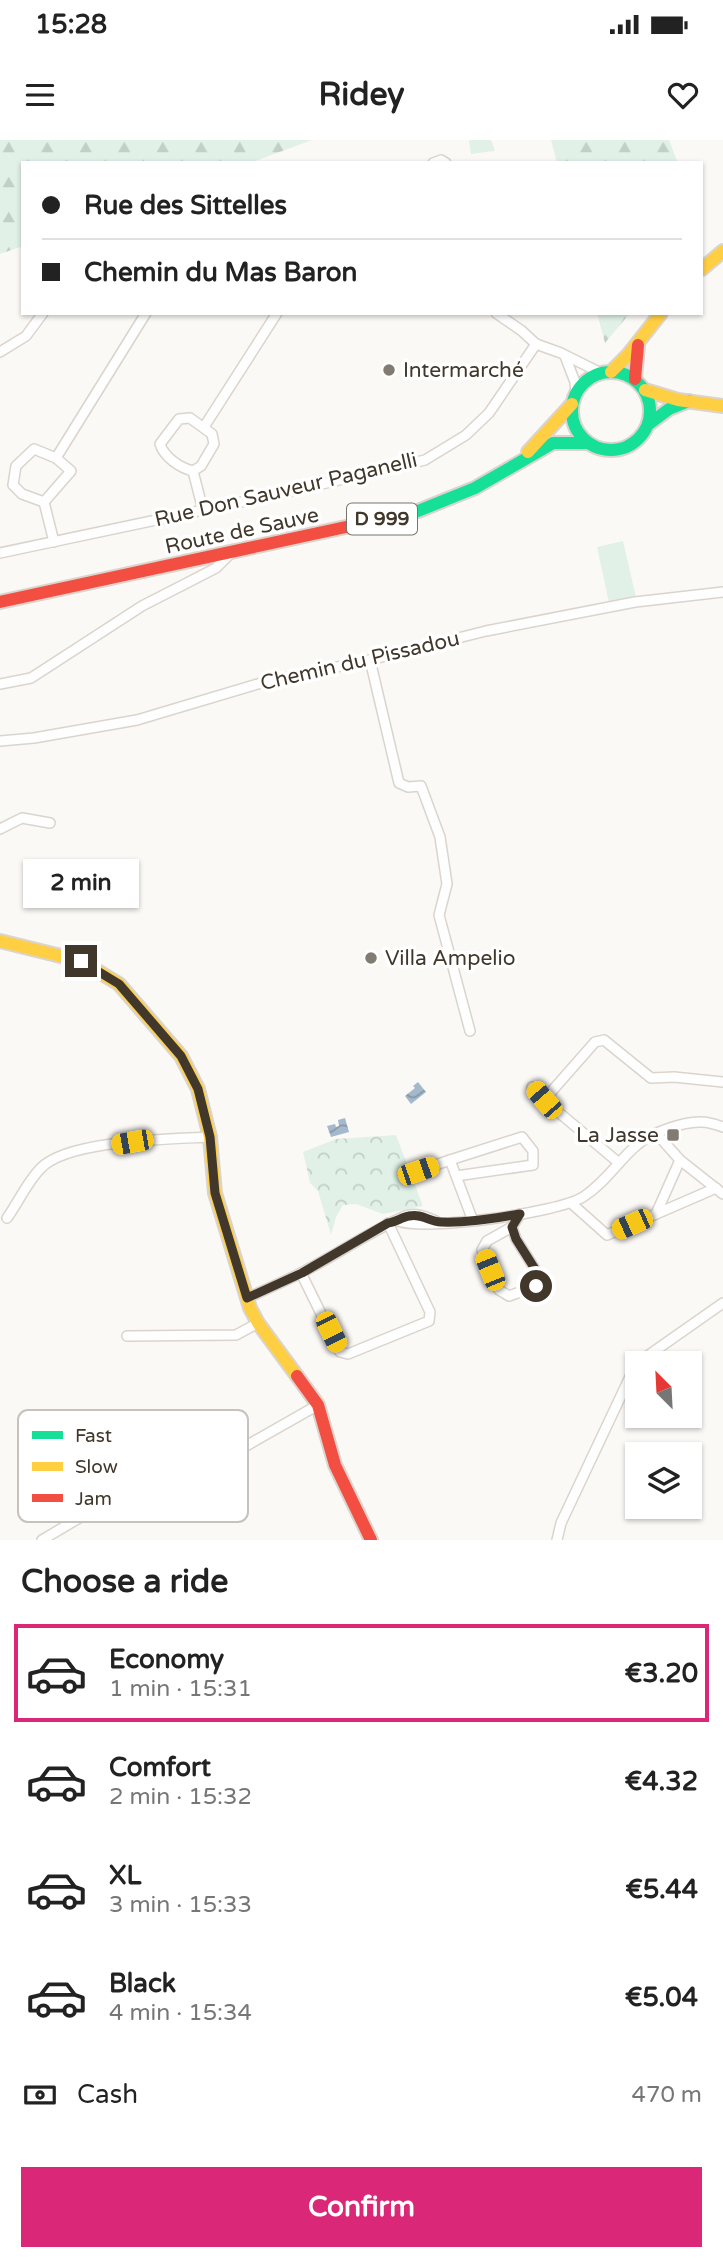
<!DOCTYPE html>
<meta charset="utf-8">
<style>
:root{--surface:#fff;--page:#f2f2f2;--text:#222;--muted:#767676;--line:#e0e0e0;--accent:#db2777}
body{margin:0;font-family:"Varela Round",sans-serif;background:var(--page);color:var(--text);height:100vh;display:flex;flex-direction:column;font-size:26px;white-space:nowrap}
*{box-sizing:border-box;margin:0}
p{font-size:23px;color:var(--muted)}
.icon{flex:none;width:38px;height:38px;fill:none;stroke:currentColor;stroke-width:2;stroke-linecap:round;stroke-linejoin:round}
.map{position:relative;height:1400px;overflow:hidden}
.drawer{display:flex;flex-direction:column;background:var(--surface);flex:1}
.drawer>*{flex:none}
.hud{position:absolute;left:21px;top:21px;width:682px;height:154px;border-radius:0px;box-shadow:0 2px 5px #0004;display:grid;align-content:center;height:154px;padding:0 21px;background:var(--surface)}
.needle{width:46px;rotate:336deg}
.buttons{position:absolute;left:625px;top:1211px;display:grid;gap:14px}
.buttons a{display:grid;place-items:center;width:77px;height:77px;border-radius:0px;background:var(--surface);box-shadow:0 2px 5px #0004;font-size:35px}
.end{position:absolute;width:32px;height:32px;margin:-16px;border:9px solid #41372b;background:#fff;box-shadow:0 0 0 4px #fff}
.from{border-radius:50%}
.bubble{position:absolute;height:49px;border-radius:0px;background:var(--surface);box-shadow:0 2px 5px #0004;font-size:23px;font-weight:700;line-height:49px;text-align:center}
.car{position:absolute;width:21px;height:42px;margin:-21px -10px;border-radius:9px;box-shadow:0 0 5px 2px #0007;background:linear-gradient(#f5c518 24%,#345 0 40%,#f5c518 0 76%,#345 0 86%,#f5c518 0)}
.hud b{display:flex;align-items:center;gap:24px;height:66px;font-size:26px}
.hud b+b{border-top:2px solid var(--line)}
.hud i{width:18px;height:18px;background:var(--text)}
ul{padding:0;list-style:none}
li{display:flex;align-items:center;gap:21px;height:98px;margin:0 14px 10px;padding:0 7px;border:4px solid transparent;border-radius:0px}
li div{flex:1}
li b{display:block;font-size:26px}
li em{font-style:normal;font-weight:700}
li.selected{border-color:var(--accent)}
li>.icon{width:63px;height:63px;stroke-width:1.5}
h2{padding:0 21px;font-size:32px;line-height:84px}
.pay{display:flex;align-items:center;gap:18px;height:77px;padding:0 21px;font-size:26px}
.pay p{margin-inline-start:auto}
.cta{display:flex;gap:14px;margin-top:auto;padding:14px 21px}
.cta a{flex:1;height:80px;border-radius:0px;background:var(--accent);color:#fff;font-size:28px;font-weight:700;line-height:80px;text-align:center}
.status{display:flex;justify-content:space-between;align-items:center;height:49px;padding:0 35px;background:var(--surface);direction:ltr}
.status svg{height:19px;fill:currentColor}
header{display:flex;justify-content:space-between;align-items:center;height:91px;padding:0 21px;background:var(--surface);font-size:32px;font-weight:700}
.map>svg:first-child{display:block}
</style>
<div class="status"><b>15:28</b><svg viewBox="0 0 49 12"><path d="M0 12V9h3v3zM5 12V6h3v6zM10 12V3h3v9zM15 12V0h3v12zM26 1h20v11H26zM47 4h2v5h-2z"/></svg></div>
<header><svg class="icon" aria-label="menu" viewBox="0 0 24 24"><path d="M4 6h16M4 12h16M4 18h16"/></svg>Ridey<svg class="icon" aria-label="heart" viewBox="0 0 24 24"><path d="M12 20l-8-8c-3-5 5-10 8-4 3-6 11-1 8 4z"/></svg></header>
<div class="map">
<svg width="723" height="1400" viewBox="0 0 723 1400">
<defs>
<pattern id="forest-firs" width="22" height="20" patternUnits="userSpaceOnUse" patternTransform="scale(1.75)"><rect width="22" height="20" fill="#e1f1e7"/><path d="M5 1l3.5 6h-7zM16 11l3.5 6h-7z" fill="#c2cfc6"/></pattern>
<pattern id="park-crowns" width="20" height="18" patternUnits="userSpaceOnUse" patternTransform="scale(1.75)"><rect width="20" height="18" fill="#e1f1e7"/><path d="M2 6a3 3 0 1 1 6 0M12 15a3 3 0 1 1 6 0" fill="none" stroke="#c2cfc6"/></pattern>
<pattern id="water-waves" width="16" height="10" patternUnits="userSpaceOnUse" patternTransform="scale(1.75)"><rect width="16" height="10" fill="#a4b9cc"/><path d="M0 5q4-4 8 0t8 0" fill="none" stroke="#8797a6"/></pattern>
</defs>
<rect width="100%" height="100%" fill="#fbf9f6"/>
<g fill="url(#forest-firs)">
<path d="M0 0H312L250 23H23V106L0 114Z"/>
<path d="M551 0H669L678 23H557Z"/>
<path d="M597 173H630L605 203Z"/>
</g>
<path fill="url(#park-crowns)" d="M396 995 423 1066 383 1074 356 1064 343 1065 336 1077 331 1095 318 1051 310 1043 303 1012 336 999Z"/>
<g fill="#e1f1e7">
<path d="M469 0H491L495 11 471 14Z"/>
<path d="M623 401 636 457 609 463 597 407Z"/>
</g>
<g fill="url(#water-waves)">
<path d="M418 942 426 952 411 964 405 956 415 948 413 946Z"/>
<path d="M345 978 349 992 331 997 327 986 335 984 336 987 339 986 338 980Z"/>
</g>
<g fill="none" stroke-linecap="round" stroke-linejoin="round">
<defs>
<g id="street">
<path d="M433 23 441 20 446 23"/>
<path d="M496 173 522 191 536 204 561 213 601 233"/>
<path d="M0 212 26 196 43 173"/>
<path d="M565 216 575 242 576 254"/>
<path d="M190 278 212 294 214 304 201 326 193 331C180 328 164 317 160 304L179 279Z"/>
<path d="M204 287 277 173"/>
<path d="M193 331 203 370"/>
<path d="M44 362 71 331 56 318 146 173"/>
<path d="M54 402 44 362 22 354 13 345 16 326 34 309 56 318"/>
<path d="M0 413 279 354 425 320 466 295 489 273 536 204"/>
<path d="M370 520 399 643 408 647 421 646 440 697 447 744 439 775 470 891"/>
<path d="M0 544 31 538 142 466 216 428 231 413"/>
<path d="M0 601 34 598 137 580 261 543 370 520 486 491 635 462 723 452"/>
<path d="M0 689 22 678 50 683"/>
<path d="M532 947 544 960 619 1023"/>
<path d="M544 960 595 902 604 900 651 938 674 937 723 942"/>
<path d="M680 1020 723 1054"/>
<path d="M418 1031 450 1020"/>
<path d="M456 1036 533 1025V1011L522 997 450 1020 473 1081"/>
<path d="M571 1063 607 1095 656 1074 680 1020 656 993"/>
<path d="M656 1074 716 1048"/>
<path d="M7 1078C18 1063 27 1042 41 1028 68 1000 170 999 210 997"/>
<path d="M398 1081C427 1091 557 1073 583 1057 605 1043 618 1021 637 1005 650 993 684 981 702 982 709 982 717 985 723 987"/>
<path d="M512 1087 487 1101 482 1110 499 1150 509 1156 536 1146 540 1137 516 1099 512 1087 520 1074"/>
<path d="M301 1133 340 1212 348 1214 429 1181 430 1172 388 1083"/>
<path d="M247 1158C265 1150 283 1142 301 1133 336 1115 369 1092 405 1076 416 1072 426 1077 436 1081"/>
<path d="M127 1196 236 1195 258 1183"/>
<path d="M42 1400 118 1355 216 1323 318 1265"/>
<path d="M557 1400 561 1383 636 1224 723 1163"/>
</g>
<g id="fast">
<circle cx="611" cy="271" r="39"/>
<path d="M649 284 669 269 689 261"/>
<path d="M369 382 418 371 475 348 553 303H587"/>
</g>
<g id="slow">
<path d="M702 129 723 111"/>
<path d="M611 232 628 215 661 173"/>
<path d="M645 250 678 260 723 266"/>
<path d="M528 312 572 264"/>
<path d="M0 801 81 821 119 844 181 916 198 949 210 997 215 1053 250 1168 258 1183 297 1236"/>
</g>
<g id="jam">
<path d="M635 239 638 205"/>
<path d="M0 462 369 382"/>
<path d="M297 1236 318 1265 335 1325 371 1400"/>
</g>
</defs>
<use href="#street" stroke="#dbd4cd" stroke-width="12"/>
<use href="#fast" stroke="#dbd4cd" stroke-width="16"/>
<use href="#slow" stroke="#dbd4cd" stroke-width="16"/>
<use href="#jam" stroke="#dbd4cd" stroke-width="16"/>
<use href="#street" stroke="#fefefe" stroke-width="9"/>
<use href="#fast" stroke="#16e098" stroke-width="12"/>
<use href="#slow" stroke="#ffcf43" stroke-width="12"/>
<use href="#jam" stroke="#f24e42" stroke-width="12"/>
</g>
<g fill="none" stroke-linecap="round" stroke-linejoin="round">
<path stroke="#41372b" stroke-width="9" d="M81 821 119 844 181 916 198 949 210 997 215 1053 247 1158 302 1133 388 1083C396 1082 402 1077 409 1076 422 1073 429 1082 441 1082 468 1083 494 1078 520 1074L512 1087 516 1099 540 1137 536 1146"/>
</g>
<g fill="#827b72" stroke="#fff" stroke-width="2.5">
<circle cx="389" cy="230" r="7"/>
<circle cx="371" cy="818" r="7"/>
<rect x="666" y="988" width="14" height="14" rx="3.5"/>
</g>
<g text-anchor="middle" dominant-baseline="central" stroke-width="7" stroke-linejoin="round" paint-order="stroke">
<rect fill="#fff" stroke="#7a736b" stroke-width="2" x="347" y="363.5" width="70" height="31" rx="5"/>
<g font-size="19" font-weight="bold" fill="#41372b">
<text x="382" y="379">D 999</text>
</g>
<g font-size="21" fill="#41372b" stroke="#fff" text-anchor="start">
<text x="403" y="230">Intermarché</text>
<text x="385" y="818">Villa Ampelio</text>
<text x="659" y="995" text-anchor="end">La Jasse</text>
</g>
<g font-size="21" fill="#41372b" stroke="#fff">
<text transform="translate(286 350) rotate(-13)">Rue Don Sauveur Paganelli</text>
<text transform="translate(242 391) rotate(-12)">Route de Sauve</text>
<text transform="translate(360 521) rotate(-13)">Chemin du Pissadou</text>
</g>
</g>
<rect x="18" y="1270" width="230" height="112" rx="10" fill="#fff" stroke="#c6c3bf" stroke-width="2"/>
<rect x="32" y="1291" width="31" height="8" fill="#16e098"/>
<rect x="32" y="1322" width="31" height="9" fill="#ffcf43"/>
<rect x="32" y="1354" width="31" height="8" fill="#f24e42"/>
<g font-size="19" fill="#41372b">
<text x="75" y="1302">Fast</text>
<text x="75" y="1333">Slow</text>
<text x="75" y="1365">Jam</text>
</g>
</svg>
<div class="buttons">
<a><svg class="needle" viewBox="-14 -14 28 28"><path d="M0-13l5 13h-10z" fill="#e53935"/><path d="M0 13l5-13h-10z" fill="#767676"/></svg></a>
<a><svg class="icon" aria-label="layers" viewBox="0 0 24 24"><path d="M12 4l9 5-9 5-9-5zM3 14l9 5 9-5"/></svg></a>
</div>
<i class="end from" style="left:536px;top:1146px"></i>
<i class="end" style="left:81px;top:821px"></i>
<div class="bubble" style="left:23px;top:719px;width:116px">2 min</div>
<i class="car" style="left:544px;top:960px;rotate:319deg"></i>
<i class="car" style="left:132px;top:1002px;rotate:260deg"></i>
<i class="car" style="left:418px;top:1031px;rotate:71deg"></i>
<i class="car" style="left:632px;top:1084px;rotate:246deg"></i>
<i class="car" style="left:490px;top:1130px;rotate:338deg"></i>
<i class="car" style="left:331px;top:1192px;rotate:154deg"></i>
<div class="hud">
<b><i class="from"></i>Rue des Sittelles</b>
<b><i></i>Chemin du Mas Baron</b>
</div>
</div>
<section class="drawer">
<h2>Choose a ride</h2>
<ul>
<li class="selected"><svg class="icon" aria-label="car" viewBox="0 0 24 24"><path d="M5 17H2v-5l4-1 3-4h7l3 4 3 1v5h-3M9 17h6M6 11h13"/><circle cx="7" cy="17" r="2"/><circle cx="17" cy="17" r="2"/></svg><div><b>Economy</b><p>1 min · 15:31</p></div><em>€3.20</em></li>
<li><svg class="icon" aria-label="car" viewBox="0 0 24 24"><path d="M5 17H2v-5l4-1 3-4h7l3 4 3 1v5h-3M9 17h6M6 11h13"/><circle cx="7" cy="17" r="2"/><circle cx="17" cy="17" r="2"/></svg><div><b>Comfort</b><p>2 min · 15:32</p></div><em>€4.32</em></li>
<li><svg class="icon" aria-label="car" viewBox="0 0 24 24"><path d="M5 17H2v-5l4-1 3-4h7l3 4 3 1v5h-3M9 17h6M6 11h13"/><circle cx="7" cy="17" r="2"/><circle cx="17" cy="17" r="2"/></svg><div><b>XL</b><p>3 min · 15:33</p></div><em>€5.44</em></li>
<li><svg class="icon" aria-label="car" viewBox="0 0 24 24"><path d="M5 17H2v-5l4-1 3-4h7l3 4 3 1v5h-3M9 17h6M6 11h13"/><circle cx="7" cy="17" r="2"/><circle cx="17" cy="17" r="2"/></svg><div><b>Black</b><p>4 min · 15:34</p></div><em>€5.04</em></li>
</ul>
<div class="pay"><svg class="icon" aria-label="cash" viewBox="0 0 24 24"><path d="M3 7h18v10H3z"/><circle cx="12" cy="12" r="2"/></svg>Cash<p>470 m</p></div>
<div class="cta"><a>Confirm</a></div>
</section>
